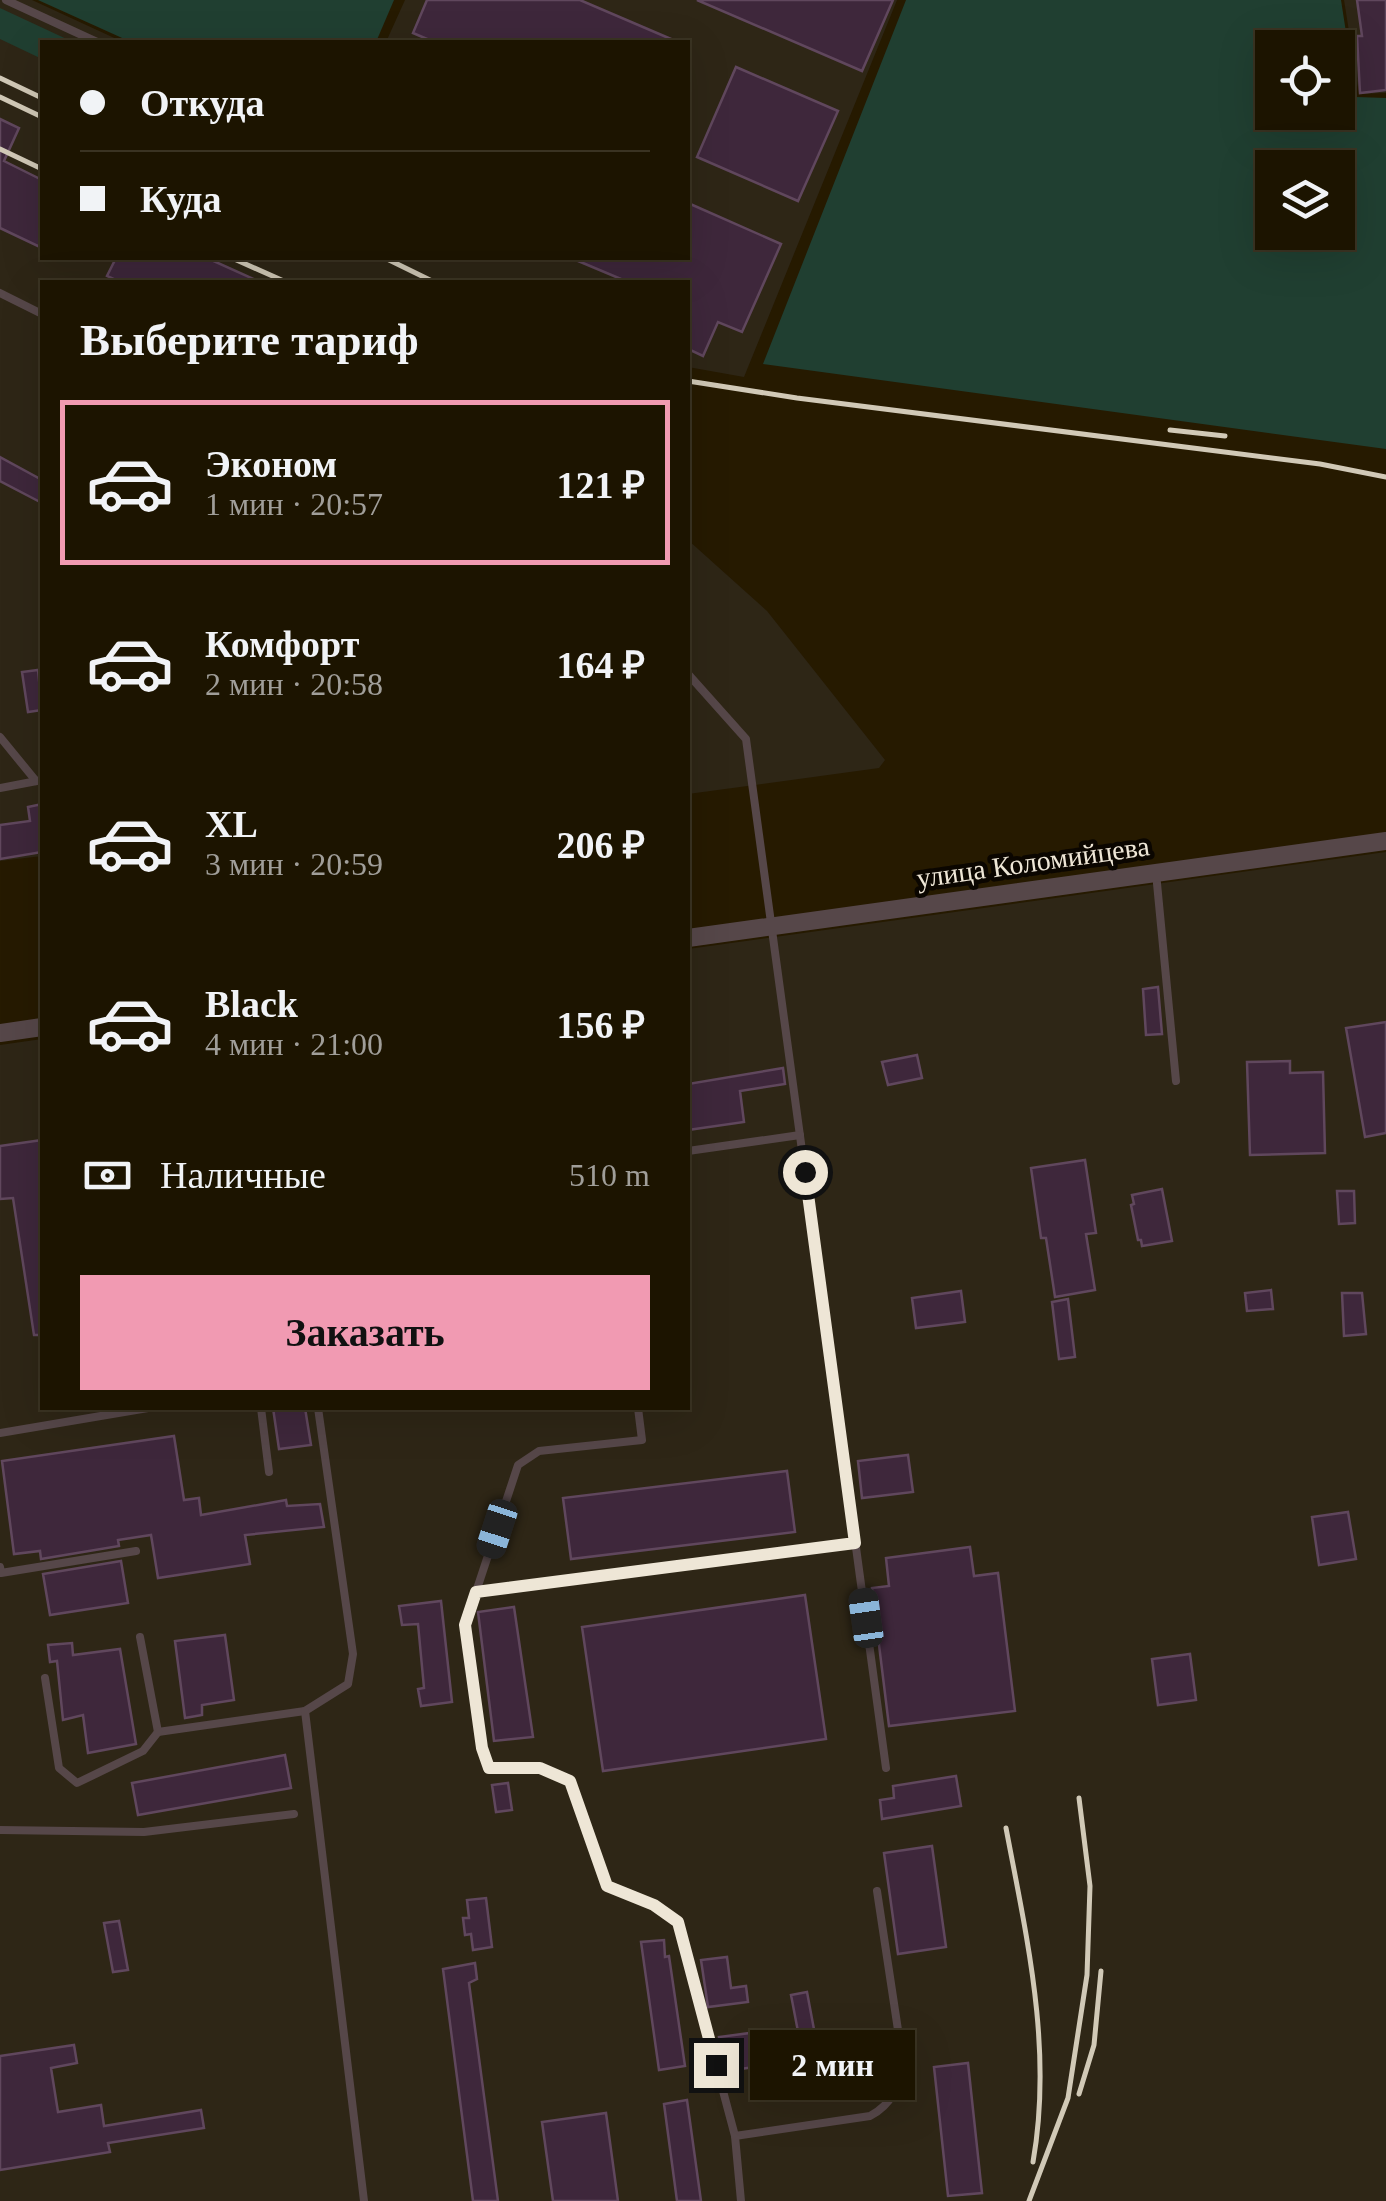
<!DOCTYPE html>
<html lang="ru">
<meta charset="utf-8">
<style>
:root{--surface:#1c1400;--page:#251d0a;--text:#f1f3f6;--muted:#a09e99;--line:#3a3322;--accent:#f19ab2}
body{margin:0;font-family:"Times New Roman",serif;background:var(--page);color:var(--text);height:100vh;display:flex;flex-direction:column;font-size:38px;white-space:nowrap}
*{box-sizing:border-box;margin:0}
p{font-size:32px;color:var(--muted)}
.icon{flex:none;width:55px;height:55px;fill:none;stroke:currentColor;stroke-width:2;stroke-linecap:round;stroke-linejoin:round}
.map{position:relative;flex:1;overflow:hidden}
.panel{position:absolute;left:40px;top:280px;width:650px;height:1130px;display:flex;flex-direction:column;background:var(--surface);border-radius:0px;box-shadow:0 10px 40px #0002,0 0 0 2px var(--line)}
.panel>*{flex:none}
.top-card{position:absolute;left:40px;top:40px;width:650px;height:220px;border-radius:0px;box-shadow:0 10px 40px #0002,0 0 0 2px var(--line);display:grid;align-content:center;height:220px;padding:0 40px;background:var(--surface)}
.fabs{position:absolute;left:1255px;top:30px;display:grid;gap:20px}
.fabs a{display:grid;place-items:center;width:100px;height:100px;border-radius:0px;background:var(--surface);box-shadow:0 10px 40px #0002,0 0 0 2px var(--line);font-size:50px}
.end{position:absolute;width:45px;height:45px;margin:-22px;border:12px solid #eee6d6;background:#111;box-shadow:0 0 0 5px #111}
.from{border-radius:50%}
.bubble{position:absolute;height:70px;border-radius:0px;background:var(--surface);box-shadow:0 10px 40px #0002,0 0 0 2px var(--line);font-size:32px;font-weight:700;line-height:70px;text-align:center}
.car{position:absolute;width:30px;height:60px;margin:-30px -15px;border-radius:12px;box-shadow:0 0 8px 2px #0007;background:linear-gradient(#222 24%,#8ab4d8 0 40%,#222 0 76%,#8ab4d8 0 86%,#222 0)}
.top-card b{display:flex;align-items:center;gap:35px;height:95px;font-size:38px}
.top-card b+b{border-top:2px solid var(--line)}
.top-card i{width:25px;height:25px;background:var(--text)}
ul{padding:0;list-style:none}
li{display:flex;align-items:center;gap:30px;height:165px;margin:0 20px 15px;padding:0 20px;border:5px solid transparent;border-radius:0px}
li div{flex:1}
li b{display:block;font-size:38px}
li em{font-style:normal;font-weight:700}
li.selected{border-color:var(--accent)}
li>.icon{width:90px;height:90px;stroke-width:1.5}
h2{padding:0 40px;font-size:45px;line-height:120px}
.pay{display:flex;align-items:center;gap:25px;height:110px;padding:0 40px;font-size:38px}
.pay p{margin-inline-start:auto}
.cta{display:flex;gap:20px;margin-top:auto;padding:20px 40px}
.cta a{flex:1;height:115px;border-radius:0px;background:var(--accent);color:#111;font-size:40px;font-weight:700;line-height:115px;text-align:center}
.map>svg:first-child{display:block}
</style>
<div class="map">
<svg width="1386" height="2201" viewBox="0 0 1386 2201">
<rect width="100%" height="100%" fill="#261a00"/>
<g fill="#2e2616">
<path d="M0 0H32L123 42H42V258H688V42H386L405 0H897L744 377 688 367V282H42V856L0 861Z"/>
<path d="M1344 0H1386V93L1359 94Z"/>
<path d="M688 540 767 611 885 760 879 768 688 794Z"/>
<path d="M1386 852V2201H0V1045L42 1039V1408H688V949Z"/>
</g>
<g fill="#203f31" fill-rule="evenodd">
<path d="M38 0H394L376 42H131Z"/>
<path d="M906 0H1341L1356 97 1386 98V449L763 364ZM1272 48H1338V112H1272ZM1272 168H1338V232H1272Z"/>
<path d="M0 8 73 42H42V59L0 39Z"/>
</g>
<g fill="#3e273b" stroke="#60475d" stroke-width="2.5">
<path d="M427 0H580L678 42H434L413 33Z"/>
<path d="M697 0H893L862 71Z"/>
<path d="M1357 0H1386V90L1360 93 1357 36H1362Z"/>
<path d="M736 67 838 111 798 201 697 157Z"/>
<path d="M0 119 19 128 4 161 42 180V248L0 228Z"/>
<path d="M688 203 781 244 742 332 718 322 703 356 688 349V282H628L571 258H688Z"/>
<path d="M116 258H207L260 282H120L107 276Z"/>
<path d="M0 457 42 480V503L0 481Z"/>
<path d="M38 670 42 710 28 712 22 672Z"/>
<path d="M42 804V852L0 859V825L30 821 28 807Z"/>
<path d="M1158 987 1162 1034 1146 1035 1143 989Z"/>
<path d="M1386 1022V1133L1365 1137 1346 1028Z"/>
<path d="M917 1055 922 1078 888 1085 882 1062Z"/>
<path d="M1290 1061V1073L1323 1072 1325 1153 1250 1155 1247 1062Z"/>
<path d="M783 1068 785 1084 740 1091 744 1122 688 1130V1084Z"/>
<path d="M42 1140V1335H34L13 1198 0 1199V1146Z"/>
<path d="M1085 1160 1096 1233 1086 1234 1095 1290 1055 1297 1046 1238H1041L1031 1168Z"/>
<path d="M1162 1189 1172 1241 1142 1246 1141 1240H1138L1131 1205 1134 1204 1132 1195Z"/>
<path d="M1337 1191H1354L1355 1223 1339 1224Z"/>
<path d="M1271 1290 1273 1309 1247 1311 1245 1293Z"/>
<path d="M961 1291 965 1322 916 1328 912 1298Z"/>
<path d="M1342 1293H1362L1366 1334 1344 1336Z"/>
<path d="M1068 1299 1075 1357 1059 1359 1052 1302Z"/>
<path d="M273 1408H305L311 1445 279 1449Z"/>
<path d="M174 1436 184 1500 199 1498 201 1515 286 1500 287 1506 320 1504 324 1527 245 1535 250 1564 158 1578 151 1535 118 1540 119 1546 41 1559 40 1551 14 1554 2 1461Z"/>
<path d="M908 1455 913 1492 862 1498 858 1461Z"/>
<path d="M787 1471 795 1532 571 1559 563 1498Z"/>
<path d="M1348 1512 1356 1559 1319 1565 1312 1517Z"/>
<path d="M970 1547 974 1576 998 1573 1015 1711 889 1726 872 1588 889 1586 886 1558Z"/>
<path d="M121 1561 128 1603 50 1615 43 1574Z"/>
<path d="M805 1595 826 1739 603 1771 582 1627Z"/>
<path d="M441 1601 452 1702 421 1706 418 1689 424 1688 418 1624 402 1625 399 1606Z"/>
<path d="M514 1607 533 1737 494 1741 478 1612Z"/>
<path d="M225 1635 234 1700 202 1705V1715L185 1718 175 1641Z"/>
<path d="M72 1643 73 1655 120 1649 136 1744 88 1753 83 1715 63 1720 57 1661 50 1662 48 1645Z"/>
<path d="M1190 1654 1196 1700 1158 1705 1152 1659Z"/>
<path d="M285 1755 291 1788 138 1815 132 1783Z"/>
<path d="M956 1776 961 1806 882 1819 880 1800 894 1798 893 1786Z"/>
<path d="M508 1783 512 1810 496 1812 492 1785Z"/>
<path d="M932 1846 946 1947 898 1954 884 1853Z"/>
<path d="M486 1898 492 1947 473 1950 471 1934 465 1935 463 1918H469L467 1900Z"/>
<path d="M119 1921 128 1970 113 1972 104 1923Z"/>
<path d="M664 1940 665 1957 669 1956 685 2066 659 2070 641 1942Z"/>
<path d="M727 1957 731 1988 746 1986 748 2002 708 2007 701 1960Z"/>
<path d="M475 1963 477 1979 469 1983 498 2201H473L443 1969Z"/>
<path d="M807 1992 816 2040 800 2042 791 1995Z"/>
<path d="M765 2031 770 2065 725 2071 719 2037Z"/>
<path d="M74 2045 77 2063 51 2068 58 2112 101 2105 104 2126 201 2110 204 2128 108 2143 110 2152 0 2170V2056Z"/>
<path d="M968 2063 982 2193 948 2196 934 2067Z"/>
<path d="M687 2100 701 2201H677L664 2104Z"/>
<path d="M606 2113 618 2201H553L542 2122Z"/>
</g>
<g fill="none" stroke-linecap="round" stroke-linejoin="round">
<g stroke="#564749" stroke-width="8">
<path d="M6 0 97 42"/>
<path d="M0 293 42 314"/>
<path d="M688 674 746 739 886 1768"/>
<path d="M0 737 36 781"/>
<path d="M0 788 42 780"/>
<path d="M1156 873 1176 1081"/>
<path d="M688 1151 800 1135"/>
<path d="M261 1408 269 1472"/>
<path d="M638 1408 642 1440 539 1451 518 1465 465 1625 482 1748 489 1768H540L570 1781 607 1886 654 1905 678 1922 735 2136 741 2201"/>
<path d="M0 1433 148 1408"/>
<path d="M0 1567 1 1573 136 1551"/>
<path d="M476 1592 855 1543"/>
<path d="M140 1637 158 1732 305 1711 348 1684 353 1654 318 1408"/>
<path d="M45 1678 59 1768 77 1783 143 1751 158 1732"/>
<path d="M305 1711 364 2201"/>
<path d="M0 1830 144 1832 294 1814"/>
<path d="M735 2136 870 2116C893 2104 898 2086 903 2063L877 1891"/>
</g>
<g stroke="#564749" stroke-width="18">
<path d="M688 938 1386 841"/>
<path d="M0 1033 42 1027"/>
</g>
<g stroke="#d1c9b7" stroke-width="5">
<path d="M0 78 42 98"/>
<path d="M0 97 42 117"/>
<path d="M0 149 42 169"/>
<path d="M232 258 286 282"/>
<path d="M385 258 434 282"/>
<path d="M688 381 797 398 1320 464 1386 477"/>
<path d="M1170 430 1225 436"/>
<path d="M1006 1828C1027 1939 1053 2049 1033 2162"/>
<path d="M1079 2094 1094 2045 1101 1971"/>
<path d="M1029 2201 1068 2098 1087 1975 1090 1886 1079 1798"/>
</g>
</g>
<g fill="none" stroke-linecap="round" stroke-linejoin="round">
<path stroke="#eee6d6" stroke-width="12" d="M716 2065 678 1922 654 1905 607 1886 570 1781 540 1768H489L482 1748 465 1625 476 1592 855 1543 805 1172"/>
</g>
<g text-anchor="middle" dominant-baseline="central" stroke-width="9" stroke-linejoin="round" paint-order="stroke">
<g font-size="28" fill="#eee6d6" stroke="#0b0600">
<text transform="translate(1033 862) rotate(-8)">улица Коломийцева</text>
</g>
</g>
</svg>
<div class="fabs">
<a><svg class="icon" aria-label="locate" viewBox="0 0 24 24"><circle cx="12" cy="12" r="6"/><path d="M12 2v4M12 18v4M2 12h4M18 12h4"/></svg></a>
<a><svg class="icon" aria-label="layers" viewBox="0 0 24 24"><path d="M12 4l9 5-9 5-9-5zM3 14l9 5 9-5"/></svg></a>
</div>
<i class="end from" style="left:805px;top:1172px"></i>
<i class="end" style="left:716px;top:2065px"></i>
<div class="bubble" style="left:750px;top:2030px;width:165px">2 мин</div>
<i class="car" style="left:497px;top:1529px;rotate:198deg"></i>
<i class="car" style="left:866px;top:1618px;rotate:352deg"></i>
<div class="top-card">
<b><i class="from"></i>Откуда</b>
<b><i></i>Куда</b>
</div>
<section class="panel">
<h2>Выберите тариф</h2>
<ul>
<li class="selected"><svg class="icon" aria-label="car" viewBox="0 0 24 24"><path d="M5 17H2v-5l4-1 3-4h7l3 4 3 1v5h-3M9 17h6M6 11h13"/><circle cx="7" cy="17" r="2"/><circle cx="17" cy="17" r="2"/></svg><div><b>Эконом</b><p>1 мин · 20:57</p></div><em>121 ₽</em></li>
<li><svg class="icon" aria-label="car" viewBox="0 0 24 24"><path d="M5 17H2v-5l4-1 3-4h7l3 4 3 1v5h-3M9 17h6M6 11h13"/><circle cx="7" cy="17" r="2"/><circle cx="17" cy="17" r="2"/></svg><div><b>Комфорт</b><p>2 мин · 20:58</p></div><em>164 ₽</em></li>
<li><svg class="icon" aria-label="car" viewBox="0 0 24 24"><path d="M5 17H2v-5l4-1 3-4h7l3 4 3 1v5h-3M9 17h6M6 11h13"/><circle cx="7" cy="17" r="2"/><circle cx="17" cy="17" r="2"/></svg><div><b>XL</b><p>3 мин · 20:59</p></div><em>206 ₽</em></li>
<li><svg class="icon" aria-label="car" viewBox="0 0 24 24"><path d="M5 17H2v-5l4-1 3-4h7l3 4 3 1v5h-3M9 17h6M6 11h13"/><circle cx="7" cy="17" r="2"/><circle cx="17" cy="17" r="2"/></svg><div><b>Black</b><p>4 мин · 21:00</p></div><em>156 ₽</em></li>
</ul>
<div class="pay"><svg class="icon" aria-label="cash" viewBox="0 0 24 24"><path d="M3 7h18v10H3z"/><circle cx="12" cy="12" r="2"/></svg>Наличные<p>510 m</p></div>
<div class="cta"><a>Заказать</a></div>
</section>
</div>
